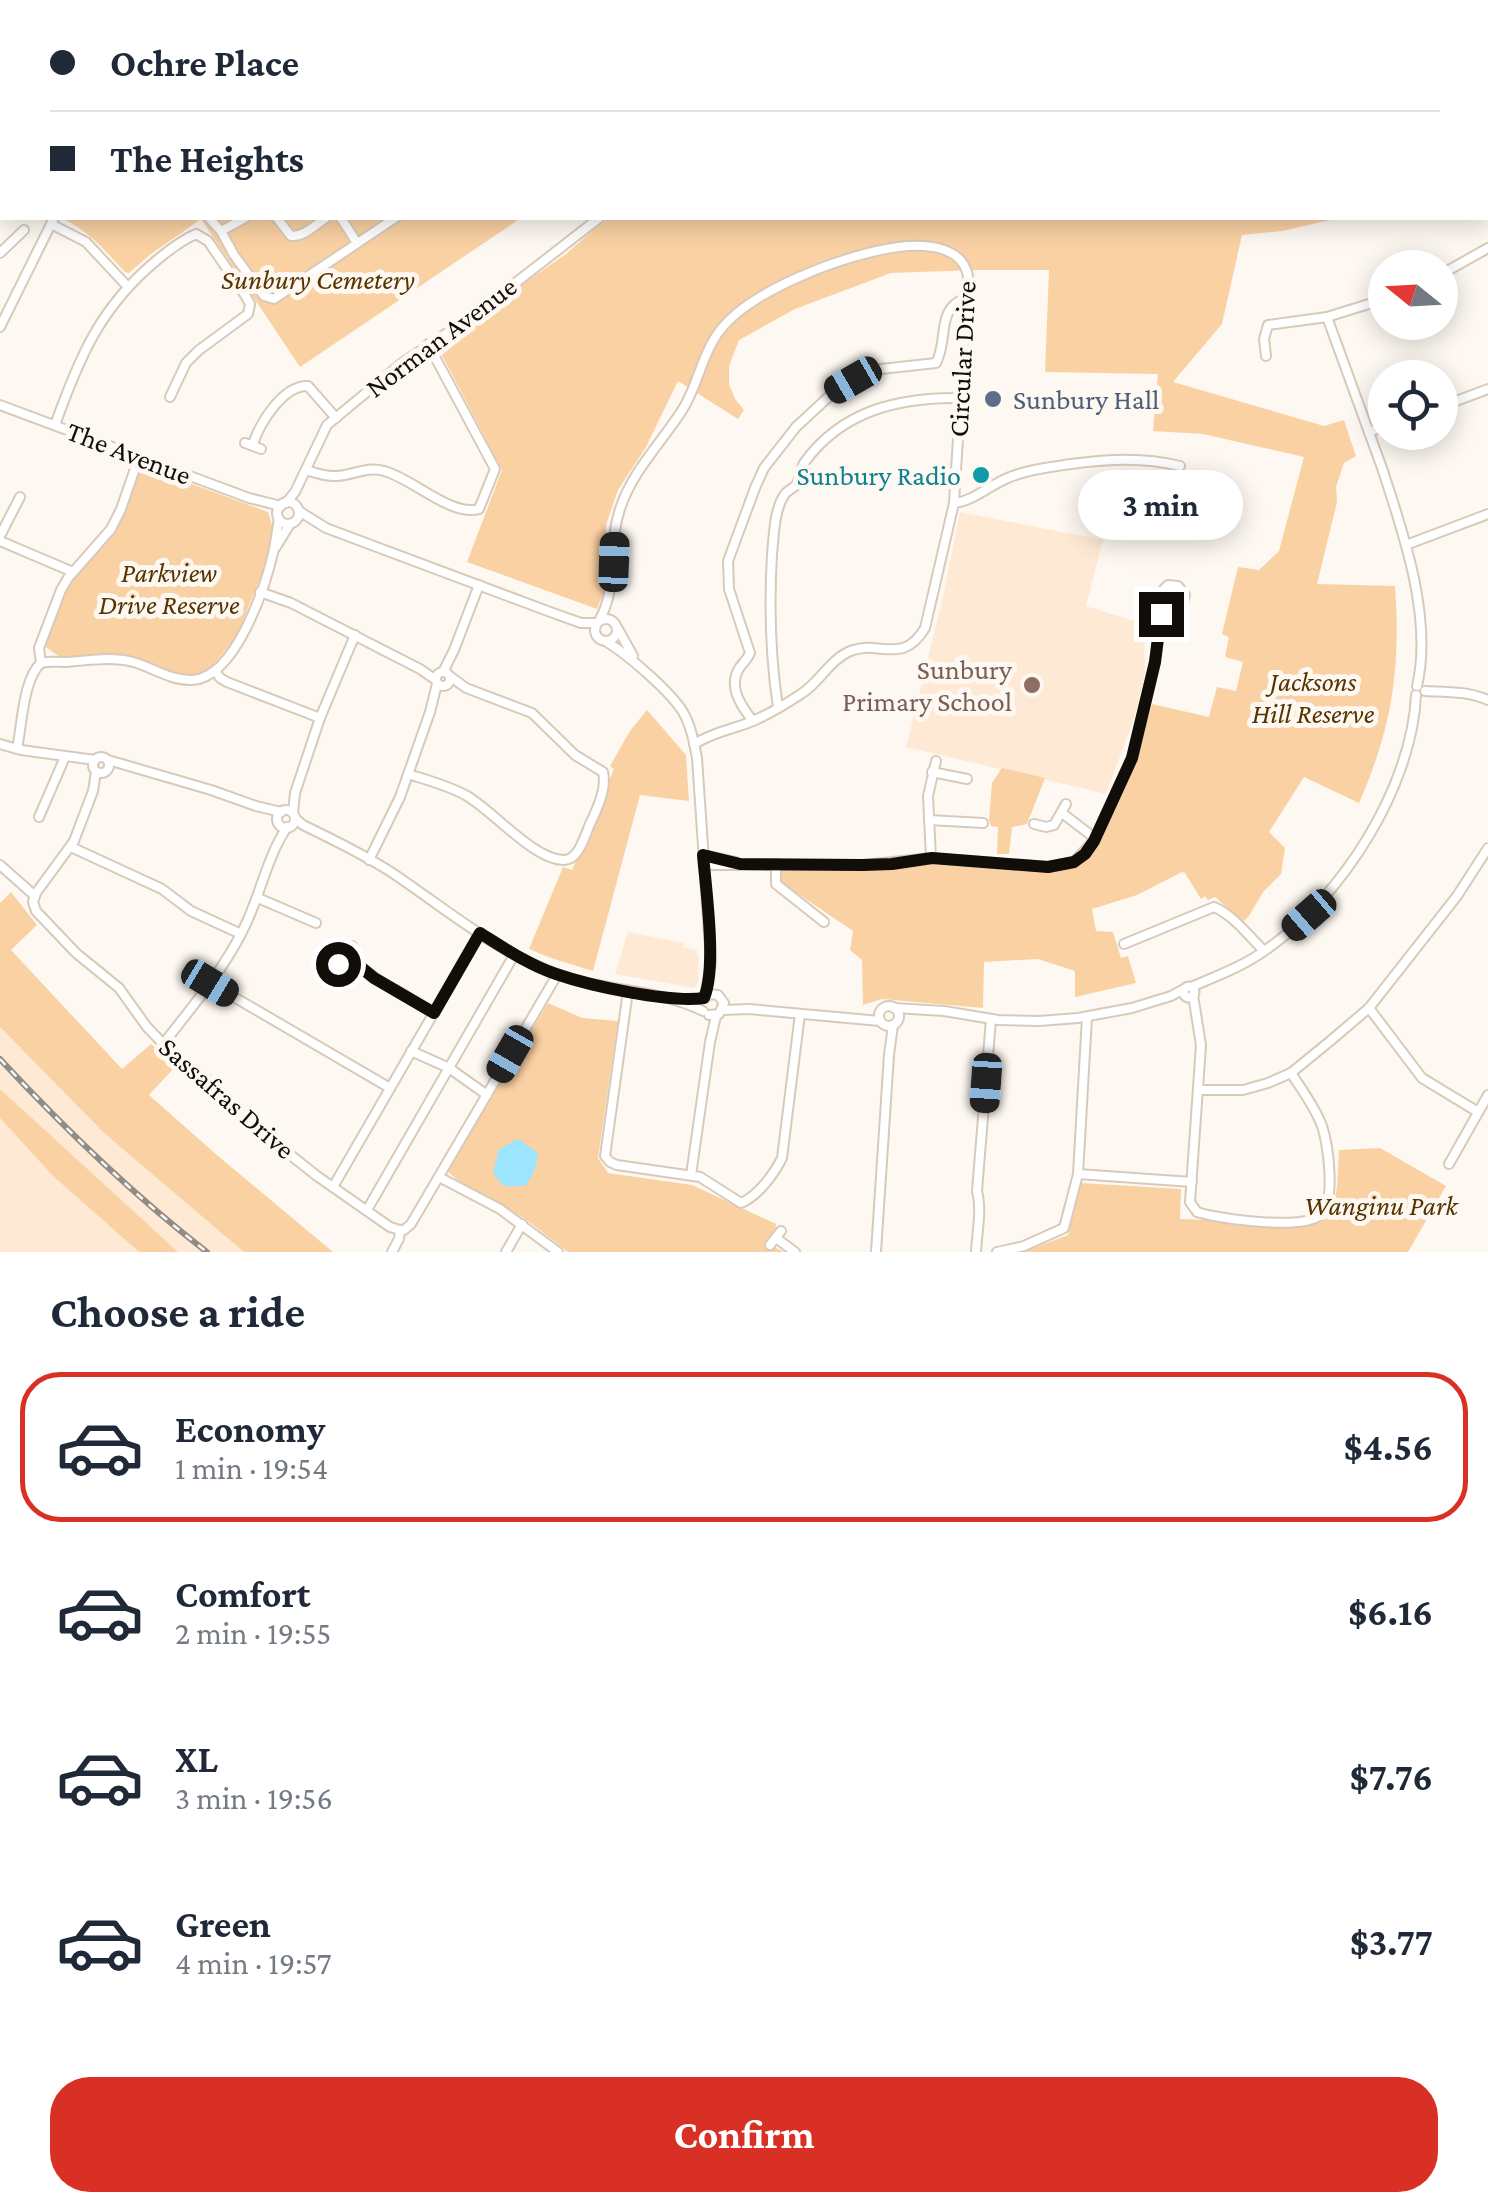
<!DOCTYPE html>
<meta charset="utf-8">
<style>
:root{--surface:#fff;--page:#f6f6f7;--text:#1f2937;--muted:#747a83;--line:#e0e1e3;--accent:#d93025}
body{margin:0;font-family:"Crimson Pro",serif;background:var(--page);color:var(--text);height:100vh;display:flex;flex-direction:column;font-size:38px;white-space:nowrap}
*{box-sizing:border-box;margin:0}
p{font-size:32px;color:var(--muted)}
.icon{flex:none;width:55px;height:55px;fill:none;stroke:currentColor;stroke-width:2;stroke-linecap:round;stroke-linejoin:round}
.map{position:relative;height:1252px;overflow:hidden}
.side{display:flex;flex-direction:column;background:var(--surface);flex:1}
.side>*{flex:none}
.hud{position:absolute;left:0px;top:0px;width:1490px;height:220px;box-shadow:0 5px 25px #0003;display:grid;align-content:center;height:220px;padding:0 50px;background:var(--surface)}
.needle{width:65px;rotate:288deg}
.fabs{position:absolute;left:1368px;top:250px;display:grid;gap:20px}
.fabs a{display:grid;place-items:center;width:90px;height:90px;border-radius:50%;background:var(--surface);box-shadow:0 5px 25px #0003;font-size:50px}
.end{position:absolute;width:45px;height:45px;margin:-22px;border:12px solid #110d08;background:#fff;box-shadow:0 0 0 5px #fff}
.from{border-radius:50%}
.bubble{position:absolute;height:70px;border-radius:35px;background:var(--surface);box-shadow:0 5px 25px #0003;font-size:32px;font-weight:700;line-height:70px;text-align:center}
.car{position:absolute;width:30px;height:60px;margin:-30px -15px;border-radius:12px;box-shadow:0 0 8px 2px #0007;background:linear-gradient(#222 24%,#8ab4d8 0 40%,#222 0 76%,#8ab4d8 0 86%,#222 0)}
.hud b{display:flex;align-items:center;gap:35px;height:95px;font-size:38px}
.hud b+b{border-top:2px solid var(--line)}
.hud i{width:25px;height:25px;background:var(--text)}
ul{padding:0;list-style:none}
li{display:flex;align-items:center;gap:30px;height:150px;margin:0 20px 15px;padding:0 30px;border:5px solid transparent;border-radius:40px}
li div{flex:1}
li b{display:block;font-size:38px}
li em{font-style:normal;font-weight:700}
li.current{border-color:var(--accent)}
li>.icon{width:90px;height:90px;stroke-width:1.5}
h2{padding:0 50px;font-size:45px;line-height:120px}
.action{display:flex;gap:20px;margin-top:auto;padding:20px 50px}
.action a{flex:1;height:115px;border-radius:40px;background:var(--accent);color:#fff;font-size:40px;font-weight:700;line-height:115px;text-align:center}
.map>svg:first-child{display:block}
</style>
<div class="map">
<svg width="1488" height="1252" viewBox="0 0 1488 1252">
<rect width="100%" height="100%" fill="#fef8f2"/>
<g fill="#feead4">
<path d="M960 512 1103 540 1086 606 1144 624 1145 674 1134 719 1106 794 906 747 944 592Z"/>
<path d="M628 932 683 943V947L696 950 699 957 698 983 693 988 615 974Z"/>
<path d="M0 1027 105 1134 244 1252H178L101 1184 0 1089Z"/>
<path d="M0 1118 53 1176 139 1252H0Z"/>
</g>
<g fill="#fad1a3">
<path d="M764 0H1488V132V2H766Z"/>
<path d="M64 218H521L300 367 201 219 151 254 129 273 125 272C106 252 90 232 65 220Z"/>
<path d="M607 218H1339L1282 231 1242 235 1222 324 1173 382 1324 426 1344 420 1356 456 1344 463 1336 487 1337 502 1317 584 1395 586C1401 668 1392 728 1359 803L1304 777 1269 832 1285 848 1281 874 1263 892 1249 916 1243 922 1215 897 1208 900 1205 896 1201 899 1185 873 1182 872 1137 895 1092 909 1096 931 1113 932 1121 958 1128 956 1136 983 1075 997V971L1038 959 984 962 983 1008 882 999 863 1005 862 960 850 950 853 931 782 883 780 875 784 868 880 869 930 864 1051 872 1073 867 1091 854 1103 834 1130 775 1152 704 1209 717 1217 687 1236 691 1243 662 1225 657 1229 637 1222 634 1238 567 1259 570 1279 551 1304 457 1203 434 1153 431 1158 374 1045 372 1049 270H975L891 273 795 309 739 340 729 366V384L735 399 744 410 738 419 678 381 646 447 618 490 606 525 607 567 605 589 597 609 467 562 502 470 436 344 566 254Z"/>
<path d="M140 465 268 512 276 539 236 638 206 673 177 676 120 660 61 658 43 645 64 589 110 532Z"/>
<path d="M647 710 686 755 689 801 640 795 593 971 551 958 529 949 563 867 572 870 614 769 610 766 630 731Z"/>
<path d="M1002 768 1045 778 1027 824 1012 827 1009 854H997L998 827 991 826 989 820 992 783Z"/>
<path d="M11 892 37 925 11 950 122 1069 151 1044 176 1066 149 1095 218 1156 333 1252H244L105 1134 0 1027V903Z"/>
<path d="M548 1003 582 1018 618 1021 598 1158 608 1173 692 1185 776 1224 774 1247 784 1252H568L524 1218 469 1190 447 1171Z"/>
<path d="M0 1089 178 1252H139L53 1176 0 1118Z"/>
<path d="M1380 1148 1446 1186 1408 1252H1023L1068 1235 1081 1183 1181 1189 1180 1219 1213 1220 1277 1228 1304 1225 1331 1218 1337 1187 1339 1150Z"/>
</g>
<path fill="#9de4fe" d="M518 1139 537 1152C539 1165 533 1175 525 1186H503L493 1173 499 1149Z"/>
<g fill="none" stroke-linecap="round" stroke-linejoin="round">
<defs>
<g id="minor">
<path d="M497 0 499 2"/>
<path d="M534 2 538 0"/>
<path d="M737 2 741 0"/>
<path d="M0 44 2 48"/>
<path d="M209 218 221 231 234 255 264 296 274 299 395 218"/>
<path d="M277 218 291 236C304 237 315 225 326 218"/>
<path d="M341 218 357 243"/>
<path d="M51 224 86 242 128 287"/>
<path d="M221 231 245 218"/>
<path d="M0 253 24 230"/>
<path d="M1440 275 1488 248"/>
<path d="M1327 317C1345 367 1364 418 1382 468 1403 532 1433 618 1417 686"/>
<path d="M0 327 54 218"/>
<path d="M1266 356 1264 339 1268 325 1327 317 1385 299"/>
<path d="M0 405 249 498 281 506"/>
<path d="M1440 407 1488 389"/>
<path d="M55 425C79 358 100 307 157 260 169 250 182 240 196 234L208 241 245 295 250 304 248 314 199 350 186 363 170 397"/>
<path d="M1369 432 1385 426"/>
<path d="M245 443 261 449"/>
<path d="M253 444C260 423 283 385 308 386L336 418"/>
<path d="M306 470C316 473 326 477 337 476 354 475 367 466 384 471 412 478 451 517 479 509L495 469 428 344"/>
<circle cx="288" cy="513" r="11"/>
<path d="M286 503 295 492 327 425 402 363 474 315 482 305 505 291 599 218"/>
<path d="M954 503C974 501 991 484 1010 477 1030 469 1051 467 1071 464 1109 459 1143 457 1180 466"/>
<path d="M299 511 326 528 553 613 581 623H597"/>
<path d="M0 536 20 497"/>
<path d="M0 541 73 572"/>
<path d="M1406 545 1488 514"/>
<path d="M276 547 290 524"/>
<path d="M260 592 291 603 420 669 436 680"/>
<circle cx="606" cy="630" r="11"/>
<path d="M599 621C620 583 607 547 620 509 632 472 660 444 681 412 697 389 700 360 716 336 745 291 846 254 898 247 924 244 962 245 968 276L954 503 925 628C902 667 877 638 848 652 829 661 819 683 801 694 786 704 769 714 753 721 731 730 716 731 694 744"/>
<path d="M618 629 633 656"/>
<path d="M607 642C628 655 670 691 683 712 691 726 694 742 697 758L711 963 705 997"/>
<path d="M41 663C49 661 56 662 64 662 87 661 110 656 133 662 152 667 171 681 192 680 236 678 266 585 274 549 276 539 277 529 279 519"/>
<circle cx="443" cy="679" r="7"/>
<path d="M216 672 220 678 227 682 320 718"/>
<path d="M443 672 454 650 479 585"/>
<path d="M1425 691C1447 692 1467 691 1488 700"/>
<path d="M778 707C770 655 769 606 772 554 774 536 774 509 785 494 788 490 794 488 797 484 801 477 800 470 804 463 842 410 900 397 961 398"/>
<path d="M753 721C741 706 727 686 740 667 744 662 748 658 750 653L729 589 728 561 755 488 764 468 796 427 836 390 872 370 936 363C949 340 935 307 967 298"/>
<path d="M0 744 21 750 95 760"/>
<path d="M17 749C22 725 23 679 41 663L39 648 61 590 68 578 111 529 121 509 139 457"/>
<circle cx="101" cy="765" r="8"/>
<path d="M108 760 211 790 256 806 281 812"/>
<path d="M96 772 93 791 74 841 36 893 33 902 36 911 76 953 119 988 147 1027 169 1050 209 1081 233 1107 274 1142 317 1176 390 1227 400 1230"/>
<path d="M932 772 967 779"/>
<path d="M408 774C427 780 450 786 467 796 493 811 534 860 564 860 579 860 585 835 590 824 597 809 607 789 603 772L575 755 532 713 466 688 451 677"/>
<circle cx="286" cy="819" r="9"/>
<path d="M293 813 295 793 320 718 355 635"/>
<path d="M1062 813 1096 839"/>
<path d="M39 817 65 757"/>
<path d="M295 818 303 825C332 839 363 854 391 872 443 907 494 950 554 973 602 992 657 988 703 1011"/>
<path d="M929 820 983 823"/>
<path d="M1034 824 1046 827 1054 825 1066 804"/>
<path d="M71 847 162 889 191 911 241 934"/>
<path d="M703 855 736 862"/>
<path d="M931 858 928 796 936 761"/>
<path d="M369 860 400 797 430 712 437 684"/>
<path d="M776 864V884L824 922"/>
<path d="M0 865 35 896"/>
<path d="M704 865H863L931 858 1048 867 1074 862 1094 841 1132 759 1155 662 1161 620V592L1168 585 1178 586 1185 595 1182 605 1167 613 1161 620"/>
<path d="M258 898 316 923"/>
<path d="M1124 944 1214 907C1233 915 1249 936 1264 951"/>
<path d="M347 956 375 978 434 1013"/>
<path d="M338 964 352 946"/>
<path d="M210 983 390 1088"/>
<circle cx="1189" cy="992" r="5.5"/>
<path d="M1191 987C1217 976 1244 966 1267 949 1342 897 1412 787 1416 695"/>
<path d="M628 991 605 1156 610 1162 617 1165 700 1177 741 1203C758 1196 774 1174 782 1158L800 1014"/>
<path d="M1193 995 1201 1045 1190 1202 1197 1212C1221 1219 1299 1230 1319 1216 1337 1204 1328 1144 1322 1126 1315 1107 1302 1090 1291 1073"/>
<path d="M706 997 710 994 718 995 724 1003 719 1014 709 1015"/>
<circle cx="889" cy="1016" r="10"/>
<path d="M894 1008 944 1011 998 1020 1039 1021 1078 1018 1132 1008 1171 996 1184 989"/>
<path d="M1369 1008 1422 1078 1478 1112"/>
<path d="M723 1010 749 1009 880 1021"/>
<path d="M163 1044C192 1007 223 971 244 928 260 896 267 857 287 827"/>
<path d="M411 1051 449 1068 487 1095"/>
<path d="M1199 1090H1243L1268 1083 1291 1073 1329 1042 1369 1008 1457 896 1488 848"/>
<path d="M1449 1164 1488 1095"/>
<path d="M1078 1174 1192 1182"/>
<path d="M691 1175 710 1042 716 1016"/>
<path d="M439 1177 500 1209 558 1252"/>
<path d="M333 1187 480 933"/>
<path d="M367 1210 514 955"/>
<path d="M400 1230H404L411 1224 557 975"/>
<path d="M776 1238 795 1252"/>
<path d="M770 1245 781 1231"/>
<path d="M392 1252 399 1239 400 1230"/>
<path d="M506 1252 522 1224"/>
<path d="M876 1252 889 1055 893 1025"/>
<path d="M976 1252C977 1232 982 1210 977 1191L991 1019"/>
<path d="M997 1252 1024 1246 1064 1228 1078 1174 1087 1017"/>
</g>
</defs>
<use href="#minor" stroke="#d8cabb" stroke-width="12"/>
<use href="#minor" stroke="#fff" stroke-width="8"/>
<defs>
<path id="rail" d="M0 1059C64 1128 132 1194 207 1252"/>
</defs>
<use href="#rail" stroke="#918c86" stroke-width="6"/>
<use href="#rail" stroke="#fef8f2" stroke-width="2.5" stroke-dasharray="8" stroke-linecap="butt"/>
</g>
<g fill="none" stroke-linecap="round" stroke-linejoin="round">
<path stroke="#110d08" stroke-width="12" d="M338 964 347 956 374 978 434 1013 480 933C504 948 529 965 556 974 591 986 669 1003 704 998 717 967 706 891 703 855L740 864 863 865 892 864 932 858 1048 867 1074 862 1085 854 1094 841 1132 758 1155 662 1161 614"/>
</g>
<circle fill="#5c6f8a" stroke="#fef8f2" stroke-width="4" cx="993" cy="399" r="10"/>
<circle fill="#0f9aa8" stroke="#fef8f2" stroke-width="4" cx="981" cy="475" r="10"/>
<circle fill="#8d6e63" stroke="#fef8f2" stroke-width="4" cx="1032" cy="685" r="10"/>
<g text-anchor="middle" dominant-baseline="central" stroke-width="10" stroke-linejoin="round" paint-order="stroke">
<g font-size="28" font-style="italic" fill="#563401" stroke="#fef8f2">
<text x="318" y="279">Sunbury Cemetery</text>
<text x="169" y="572">Parkview<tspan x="169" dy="32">Drive Reserve</tspan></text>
<text x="1313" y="681">Jacksons<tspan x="1313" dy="32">Hill Reserve</tspan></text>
<text x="1381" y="1205">Wanginu Park</text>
</g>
<g font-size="28" fill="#110d08" stroke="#fef8f2">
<text transform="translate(441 337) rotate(-37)">Norman Avenue</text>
<text transform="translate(962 359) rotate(-87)">Circular Drive</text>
<text transform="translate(129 453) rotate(21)">The Avenue</text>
<text transform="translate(227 1098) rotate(41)">Sassafras Drive</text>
</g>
<g font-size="28" fill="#4e5e75" stroke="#fef8f2" text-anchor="start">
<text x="1013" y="399">Sunbury Hall</text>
</g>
<g font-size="28" fill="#0d838f" stroke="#fef8f2" text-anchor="end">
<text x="961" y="475">Sunbury Radio</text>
</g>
<g font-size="28" fill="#785e54" stroke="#fef8f2" text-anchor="end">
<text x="1012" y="669">Sunbury<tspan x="1012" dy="32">Primary School</tspan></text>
</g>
</g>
</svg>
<div class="fabs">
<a><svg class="needle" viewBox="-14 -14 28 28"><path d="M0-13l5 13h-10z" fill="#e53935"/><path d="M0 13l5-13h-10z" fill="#747a83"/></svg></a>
<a><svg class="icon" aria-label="locate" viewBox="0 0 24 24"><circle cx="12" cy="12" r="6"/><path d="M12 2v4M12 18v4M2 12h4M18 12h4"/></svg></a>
</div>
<i class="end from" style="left:338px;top:964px"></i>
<i class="end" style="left:1161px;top:614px"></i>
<div class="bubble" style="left:1078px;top:470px;width:165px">3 min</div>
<i class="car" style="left:853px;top:380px;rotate:240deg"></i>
<i class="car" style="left:614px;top:562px;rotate:2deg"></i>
<i class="car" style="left:1309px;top:915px;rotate:229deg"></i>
<i class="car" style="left:210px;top:983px;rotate:121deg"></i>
<i class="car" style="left:510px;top:1054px;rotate:210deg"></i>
<i class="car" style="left:986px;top:1083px;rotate:184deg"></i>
<div class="hud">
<b><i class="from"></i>Ochre Place</b>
<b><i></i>The Heights</b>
</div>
</div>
<section class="side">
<h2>Choose a ride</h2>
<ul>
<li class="current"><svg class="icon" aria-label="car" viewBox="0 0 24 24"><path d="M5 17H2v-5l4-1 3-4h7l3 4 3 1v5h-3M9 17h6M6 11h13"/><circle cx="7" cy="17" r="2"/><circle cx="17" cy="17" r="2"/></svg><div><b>Economy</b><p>1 min · 19:54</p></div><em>$4.56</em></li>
<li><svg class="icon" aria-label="car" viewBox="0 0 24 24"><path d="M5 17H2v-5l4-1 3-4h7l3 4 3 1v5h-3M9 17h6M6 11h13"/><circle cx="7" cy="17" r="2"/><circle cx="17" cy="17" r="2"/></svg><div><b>Comfort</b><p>2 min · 19:55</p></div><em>$6.16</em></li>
<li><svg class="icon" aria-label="car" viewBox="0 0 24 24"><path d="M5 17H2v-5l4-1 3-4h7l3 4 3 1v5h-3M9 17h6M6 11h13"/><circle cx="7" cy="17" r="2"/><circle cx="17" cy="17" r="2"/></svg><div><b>XL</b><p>3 min · 19:56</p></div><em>$7.76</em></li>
<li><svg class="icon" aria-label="car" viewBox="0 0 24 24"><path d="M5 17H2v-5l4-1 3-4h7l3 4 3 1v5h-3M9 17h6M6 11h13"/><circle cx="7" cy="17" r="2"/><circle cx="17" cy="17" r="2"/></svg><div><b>Green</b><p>4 min · 19:57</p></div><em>$3.77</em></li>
</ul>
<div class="action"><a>Confirm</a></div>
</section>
